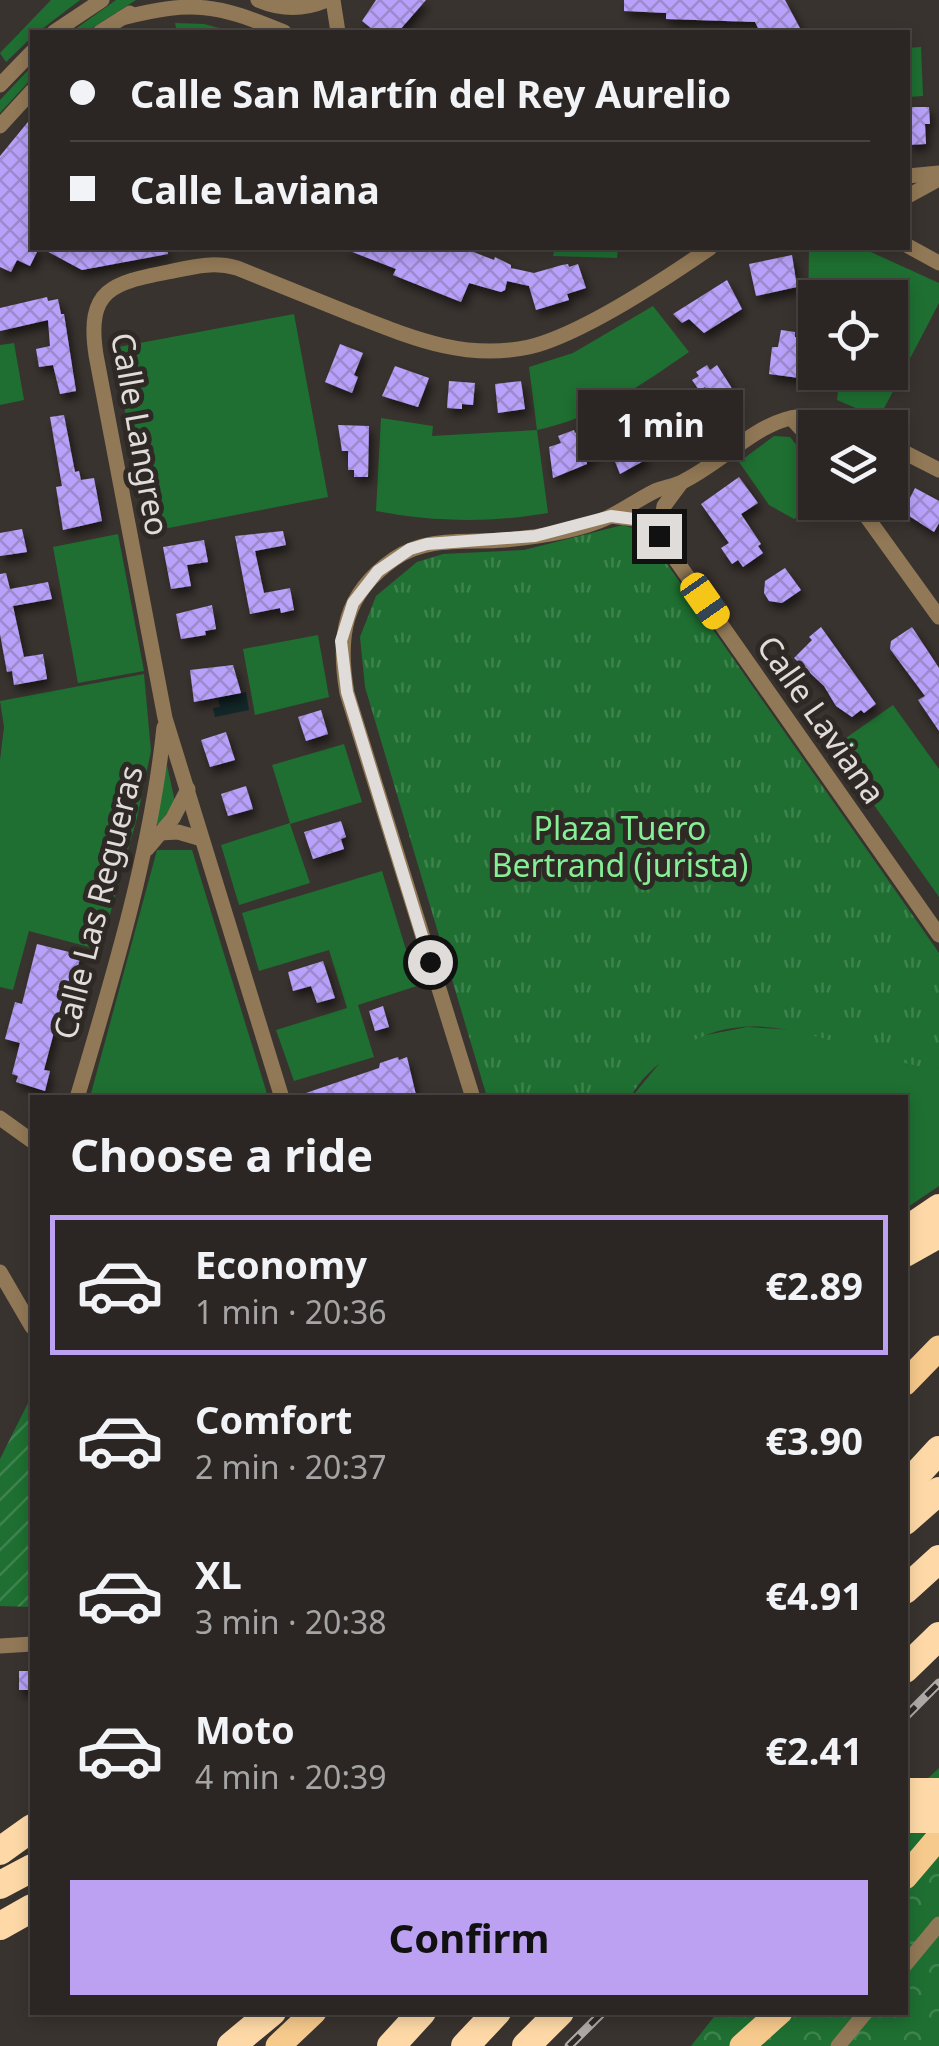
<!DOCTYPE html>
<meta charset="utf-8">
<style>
:root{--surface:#2b2623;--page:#332e2b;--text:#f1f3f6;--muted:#a6a5a6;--line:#474341;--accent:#bca0f2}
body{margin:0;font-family:"Noto Sans",sans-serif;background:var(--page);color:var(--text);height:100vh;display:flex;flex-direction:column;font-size:38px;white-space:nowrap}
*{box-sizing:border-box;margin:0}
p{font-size:32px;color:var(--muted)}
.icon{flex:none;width:55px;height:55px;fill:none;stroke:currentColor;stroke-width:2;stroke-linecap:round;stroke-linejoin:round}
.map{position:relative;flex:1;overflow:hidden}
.panel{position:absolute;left:30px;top:1095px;width:878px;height:920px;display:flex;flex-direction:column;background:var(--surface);border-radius:0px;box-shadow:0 5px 15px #0003,0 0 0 2px var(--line)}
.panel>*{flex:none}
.hud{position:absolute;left:30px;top:30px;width:880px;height:220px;border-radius:0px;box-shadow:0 5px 15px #0003,0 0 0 2px var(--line);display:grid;align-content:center;height:220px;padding:0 40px;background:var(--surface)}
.buttons{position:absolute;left:798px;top:280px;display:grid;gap:20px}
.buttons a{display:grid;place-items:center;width:110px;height:110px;border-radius:0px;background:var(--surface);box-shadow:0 5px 15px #0003,0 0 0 2px var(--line);font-size:50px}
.end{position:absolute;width:45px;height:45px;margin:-22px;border:12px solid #e0dcda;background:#111;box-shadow:0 0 0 5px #111}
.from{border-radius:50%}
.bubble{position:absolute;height:70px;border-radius:0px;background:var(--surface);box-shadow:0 5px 15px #0003,0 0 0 2px var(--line);font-size:32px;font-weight:700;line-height:70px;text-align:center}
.car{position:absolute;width:30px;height:60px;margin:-30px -15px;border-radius:12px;box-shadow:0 0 8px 2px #0007;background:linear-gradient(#f5c518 24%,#345 0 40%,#f5c518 0 76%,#345 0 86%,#f5c518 0)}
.hud b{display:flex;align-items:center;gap:35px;height:95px;font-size:38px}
.hud b+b{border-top:2px solid var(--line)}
.hud i{width:25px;height:25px;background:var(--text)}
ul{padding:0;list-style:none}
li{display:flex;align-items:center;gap:30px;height:140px;margin:0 20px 15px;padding:0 20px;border:5px solid transparent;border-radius:0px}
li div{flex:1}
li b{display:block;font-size:38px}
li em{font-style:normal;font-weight:700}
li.active{border-color:var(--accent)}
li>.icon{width:90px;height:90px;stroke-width:1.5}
h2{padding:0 40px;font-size:45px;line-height:120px}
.button{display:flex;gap:20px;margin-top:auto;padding:20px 40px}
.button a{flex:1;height:115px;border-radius:0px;background:var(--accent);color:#111;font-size:40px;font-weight:700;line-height:115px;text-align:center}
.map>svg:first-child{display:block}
</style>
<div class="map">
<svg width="939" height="2046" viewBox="0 0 939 2046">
<defs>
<pattern id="forest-crowns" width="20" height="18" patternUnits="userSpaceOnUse" patternTransform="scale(2.5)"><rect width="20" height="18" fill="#1e6f31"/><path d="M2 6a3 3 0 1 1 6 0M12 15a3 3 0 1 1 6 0" fill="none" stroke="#3e834e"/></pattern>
<pattern id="park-tufts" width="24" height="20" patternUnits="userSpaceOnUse" patternTransform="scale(2.5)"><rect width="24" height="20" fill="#1e6f31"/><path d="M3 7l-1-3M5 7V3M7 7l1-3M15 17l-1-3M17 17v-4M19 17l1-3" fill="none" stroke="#3e834e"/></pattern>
<pattern id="garden-furrows" width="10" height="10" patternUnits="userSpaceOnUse" patternTransform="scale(2.5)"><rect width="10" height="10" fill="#1e6f31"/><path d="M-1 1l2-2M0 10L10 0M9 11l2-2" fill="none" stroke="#3e834e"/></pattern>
<pattern id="building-cross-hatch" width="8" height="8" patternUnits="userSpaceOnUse" patternTransform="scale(2.5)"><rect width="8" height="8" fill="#b8a1fa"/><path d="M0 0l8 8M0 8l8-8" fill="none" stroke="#9b89cc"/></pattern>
<filter id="shadow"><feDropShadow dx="3.5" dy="6" stdDeviation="5" flood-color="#0009"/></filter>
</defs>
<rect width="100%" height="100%" fill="#39332f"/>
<g fill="#1e6f31">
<path d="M51 0H80L38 32H32V37L6 62 0 53Z"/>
<path d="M116 0H136L86 32H71Z"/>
<path d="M175 23 204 24 234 32H177Z"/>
<path d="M921 47 923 96 908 97V48Z"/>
<path d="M32 66V78L0 113V100Z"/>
<path d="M555 248H618L617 258 553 256Z"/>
<path d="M809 248H862L939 283V303L879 418 837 400 840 373 890 372V298H815V314H808Z"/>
<path d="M653 306 689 352C641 385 595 418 537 430L548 513C489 523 435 522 376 511L381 418 433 426 432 436 537 430 529 367 573 353Z"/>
<path d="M294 314 328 497 148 532 113 348Z"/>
<path d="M14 343 24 400 0 405V345Z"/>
<path d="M774 436 790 437 815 469 817 503 794 519 769 505 739 462Z"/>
<path d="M118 534 144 671 78 683 53 547Z"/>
<path d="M318 635 329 697 255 715 243 649Z"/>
<path d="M144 674 151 751 137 818 100 950 29 931 13 990 0 987V760L4 727 0 701Z"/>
<path d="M893 705 939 769V897L833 747Z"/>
<path d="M344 744 362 802 290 824 310 883 239 905 221 845 290 823 272 765Z"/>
<path d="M167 765 175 802 159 824H154Z"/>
<path d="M157 850H192L268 1097H90Z"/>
<path d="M382 871 417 986 358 1005 374 1057 294 1081 276 1030 347 1008 329 950 259 971 242 913Z"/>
<path d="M747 1027 798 1030 939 1069V1186L905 1209V1098H631L662 1060 696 1037Z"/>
</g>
<path fill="url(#forest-crowns)" d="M939 1768V2046H691L717 2013 905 2012V1800Z"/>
<path fill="url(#park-tufts)" d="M623 525 639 530 651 541 939 953V1069C853 1060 764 992 679 1049 661 1061 640 1078 631 1097H487L365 687 360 637 376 596 417 562 443 554 524 550Z"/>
<path fill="url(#garden-furrows)" d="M32 1395V1607L0 1606V1459Z"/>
<path fill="#132628" d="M246 692 249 710 215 717 213 708 220 707 218 698Z"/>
<g fill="url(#building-cross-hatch)" filter="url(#shadow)">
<path d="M376 0H426L398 32H376L362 21Z"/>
<path d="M624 0H785L802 32H760L755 22 666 19V13L624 11Z"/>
<path d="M908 107H929L930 124H925L926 144 908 145Z"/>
<path d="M32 117V248H39L30 266 17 260 11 272 0 267V156Z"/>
<path d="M41 248H168V254L82 270Z"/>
<path d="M342 248H397L406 250 408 248H463L494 260 495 257 511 265V268L534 273 562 265 568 264 569 267 578 264 586 288 567 294 569 300 536 310 529 286 507 281 505 290 501 292 469 283 461 302 393 275 396 269Z"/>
<path d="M792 255 797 287 756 296 749 264Z"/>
<path d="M727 280 742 309 704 333 689 319 682 323 673 314Z"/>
<path d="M47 297 48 301 58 299 61 314H64L76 391 60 394 53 365 39 367 36 349 50 346 48 320 0 331V308Z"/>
<path d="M781 330 795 332V337L815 340V374L808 373 807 379 769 374 772 347H778Z"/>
<path d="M340 344 363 353 354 375 358 377 352 393 325 382Z"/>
<path d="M707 365 710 370 717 365 733 390 714 401 705 387 699 390 692 380 699 376 696 372Z"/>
<path d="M395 366 429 378 418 407 382 396Z"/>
<path d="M449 381 475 383 473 405 462 404V409L447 408Z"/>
<path d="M521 381 525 409 498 413 495 384Z"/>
<path d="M672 400 695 434 682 443 673 430 647 425 651 403 664 405Z"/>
<path d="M619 412 647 459 620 474 608 444 586 460 587 464 553 478 549 447 561 443 558 436 574 430 575 433Z"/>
<path d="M64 415 75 472 79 471 81 480 94 478 102 521 63 530 56 487 62 486 50 417Z"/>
<path d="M338 425 369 426 368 477H354V470H348V451H342Z"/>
<path d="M739 477 758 503 741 514 761 544 758 546 763 553 743 567 738 560 732 564 721 548 729 543 701 504Z"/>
<path d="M915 488 939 501V523L934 532 903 512Z"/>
<path d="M22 529 27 552 0 556V533Z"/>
<path d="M283 531 286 545 255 551 264 593 290 588 294 610 281 613 280 608 250 614 235 536Z"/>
<path d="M204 540 208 562 187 565 191 586 171 589 163 547Z"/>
<path d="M785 568 801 590 782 603 769 601 764 593 765 581Z"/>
<path d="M6 573 10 589 48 582 52 599 13 606 24 657 43 654 47 679 14 685 12 671 7 672 0 634V574Z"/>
<path d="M212 605 216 629 205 631 206 635 181 639 176 614Z"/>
<path d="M821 627 876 704 864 713 861 710 852 717 836 706 824 686 794 658 812 640 809 637Z"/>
<path d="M912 627 939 668V731L918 700 925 696 890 649 891 641Z"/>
<path d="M233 665 241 693 194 702 190 670Z"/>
<path d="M321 710 328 734 306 741 298 717Z"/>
<path d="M226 732 235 760 210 767 201 740Z"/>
<path d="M246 786 253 809 228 816 221 794Z"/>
<path d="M341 821 346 837 341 839 344 849 313 859 304 832Z"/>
<path d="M37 944 81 955 70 995 64 994 44 1070 50 1071 45 1091 16 1082 18 1076 12 1074 20 1043 5 1039 15 1002 22 1004Z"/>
<path d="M323 961 335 998 317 1003 311 986 293 991 288 972Z"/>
<path d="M383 1006 389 1027 375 1031 369 1011Z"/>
<path d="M398 1057 399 1060 407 1057 416 1095 303 1098V1094L379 1068 380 1063Z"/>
<rect x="19" y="1671" width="13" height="19"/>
</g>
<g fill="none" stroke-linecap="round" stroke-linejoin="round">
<g stroke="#917856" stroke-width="15">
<path d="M258 0C282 10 303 10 327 0"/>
<path d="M333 0 338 32"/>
<path d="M122 18C194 0 216 4 284 32"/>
<path d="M54 32 102 0"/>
<path d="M100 32 130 13"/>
<path d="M0 85 32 52"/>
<path d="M0 126 32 91"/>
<path d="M908 176 939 173"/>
<path d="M908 196 939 179"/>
<path d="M908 246 939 263"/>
<path d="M791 418 815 444"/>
<path d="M890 445 939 470"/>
<path d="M856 502 939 617"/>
<path d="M611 516 634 519 659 536 939 935"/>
<path d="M659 536 664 506 681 483"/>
<path d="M160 833 178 832 202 839"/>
<path d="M147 849 173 818 188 789"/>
<path d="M77 1098C113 977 151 852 164 727"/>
<path d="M282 1098 165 718 96 355C86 289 112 283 168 272 192 267 213 261 237 268 275 283 313 299 351 314 410 337 464 361 529 347 580 335 665 279 710 248"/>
<path d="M473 1098 347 693C337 636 344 594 394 559 427 536 467 543 505 540 538 537 579 531 609 517 625 509 639 499 655 491 665 487 675 486 684 481 743 451 779 390 854 428"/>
<path d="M0 1118 32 1141"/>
<path d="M0 1272 32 1327"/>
<path d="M0 1646 32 1644"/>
<path d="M905 1965 939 1924"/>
<path d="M838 2046 866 2012"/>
</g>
<g stroke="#f6c98c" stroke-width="25">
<path d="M905 1383 939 1348"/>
<path d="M905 1877 939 1837"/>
<path d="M278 2046 314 2012"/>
<path d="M742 2046 780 2012"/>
</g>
<g stroke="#fed9a7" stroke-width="28">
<path d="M905 1231 939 1208"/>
<path d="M905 1253 939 1234"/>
<path d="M905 1487 939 1450"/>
<path d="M905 1521 939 1491"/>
<path d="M905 1590 939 1559"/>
<path d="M905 1669 939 1636"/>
<path d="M905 1792H939"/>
<path d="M905 1819H939"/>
<path d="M0 1851 32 1828"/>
<path d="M0 1885 32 1868"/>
<path d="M0 1926 32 1908"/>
<path d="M231 2046 272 2012"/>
<path d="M391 2046 422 2012"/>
<path d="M465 2046 497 2012"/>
<path d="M526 2046 560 2012"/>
</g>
<defs>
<g id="rail">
<path d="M905 1717 939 1683"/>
<path d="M569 2046 603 2012"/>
</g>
</defs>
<use href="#rail" stroke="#ada9a6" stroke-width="9"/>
<use href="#rail" stroke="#2f2925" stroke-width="5" stroke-dasharray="15" stroke-linecap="butt"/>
</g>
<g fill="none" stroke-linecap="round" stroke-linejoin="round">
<path stroke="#e0dcda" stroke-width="12" d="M430 962 347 692 341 641 353 603 378 571 410 549 427 544 535 536 611 516 634 519 659 536"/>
</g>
<g text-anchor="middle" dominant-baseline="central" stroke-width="10" stroke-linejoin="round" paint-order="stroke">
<g font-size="32" fill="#e0dcda" stroke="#2f2925">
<text transform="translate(141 434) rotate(80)">Calle Langreo</text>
<text transform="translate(822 719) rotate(55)">Calle Laviana</text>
<text transform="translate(97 902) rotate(-76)">Calle Las Regueras</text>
</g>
<g font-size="32" fill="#85ef95" stroke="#2f2925">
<text x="620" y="827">Plaza Tuero<tspan x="620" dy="37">Bertrand (jurista)</tspan></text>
</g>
</g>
</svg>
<div class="buttons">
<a><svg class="icon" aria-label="locate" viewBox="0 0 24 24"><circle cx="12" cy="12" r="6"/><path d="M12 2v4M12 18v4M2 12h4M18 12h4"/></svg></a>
<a><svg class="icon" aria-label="layers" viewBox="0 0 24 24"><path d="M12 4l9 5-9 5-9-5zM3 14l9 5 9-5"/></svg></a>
</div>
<i class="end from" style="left:430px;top:962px"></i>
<i class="end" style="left:659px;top:536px"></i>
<div class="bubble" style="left:578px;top:390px;width:165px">1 min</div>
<i class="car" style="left:705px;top:601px;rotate:145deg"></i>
<div class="hud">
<b><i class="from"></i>Calle San Martín del Rey Aurelio</b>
<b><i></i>Calle Laviana</b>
</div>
<section class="panel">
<h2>Choose a ride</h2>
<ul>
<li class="active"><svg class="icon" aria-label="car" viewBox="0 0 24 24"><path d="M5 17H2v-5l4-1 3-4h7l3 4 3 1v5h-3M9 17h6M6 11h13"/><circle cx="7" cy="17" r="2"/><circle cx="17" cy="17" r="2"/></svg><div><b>Economy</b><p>1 min · 20:36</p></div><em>€2.89</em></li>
<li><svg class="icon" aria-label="car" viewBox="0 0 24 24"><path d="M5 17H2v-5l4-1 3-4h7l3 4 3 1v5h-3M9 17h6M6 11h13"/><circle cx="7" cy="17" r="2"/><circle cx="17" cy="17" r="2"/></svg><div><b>Comfort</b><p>2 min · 20:37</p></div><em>€3.90</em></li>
<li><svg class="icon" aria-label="car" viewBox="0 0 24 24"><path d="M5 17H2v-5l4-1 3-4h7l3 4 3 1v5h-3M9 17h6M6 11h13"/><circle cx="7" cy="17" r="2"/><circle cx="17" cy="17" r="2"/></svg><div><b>XL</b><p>3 min · 20:38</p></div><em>€4.91</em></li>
<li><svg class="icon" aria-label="car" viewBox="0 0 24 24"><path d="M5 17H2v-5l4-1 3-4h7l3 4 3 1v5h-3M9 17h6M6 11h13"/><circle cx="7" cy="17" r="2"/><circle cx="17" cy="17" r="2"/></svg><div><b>Moto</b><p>4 min · 20:39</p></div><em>€2.41</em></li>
</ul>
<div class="button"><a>Confirm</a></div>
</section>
</div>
